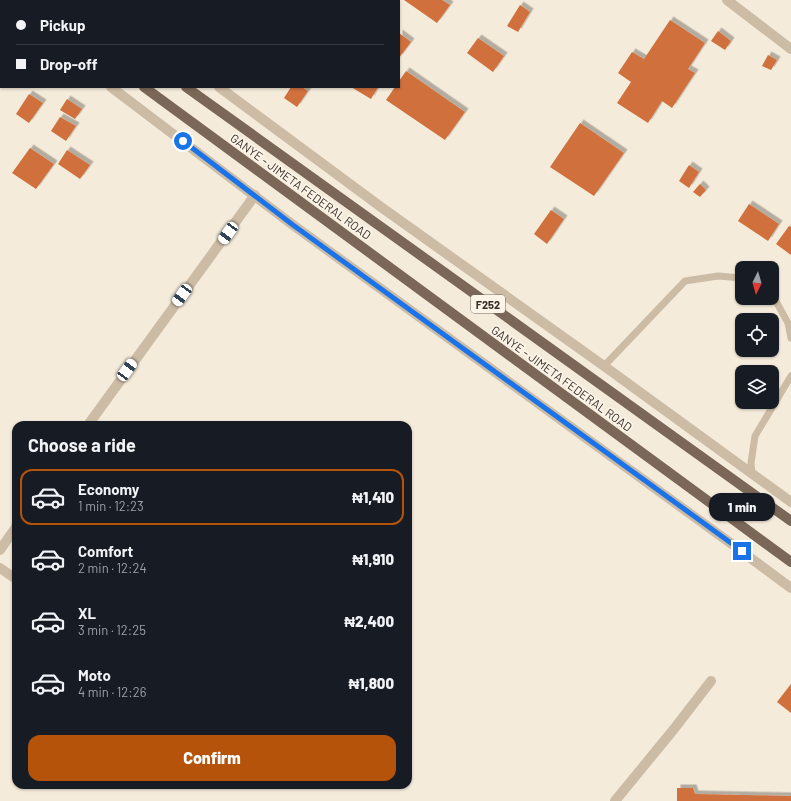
<!DOCTYPE html>
<meta charset="utf-8">
<style>
:root{--surface:#171b24;--page:#20242c;--text:#f1f3f6;--muted:#9ea1a6;--line:#363941;--accent:#b45309}
body{margin:0;font-family:Barlow,sans-serif;background:var(--page);color:var(--text);height:100vh;display:flex;flex-direction:column;font-size:15px;white-space:nowrap}
*{box-sizing:border-box;margin:0}
p{font-size:13px;color:var(--muted)}
.icon{flex:none;width:22px;height:22px;fill:none;stroke:currentColor;stroke-width:2;stroke-linecap:round;stroke-linejoin:round}
.map{position:relative;flex:1;overflow:hidden}
.side{position:absolute;left:12px;top:421px;width:400px;height:368px;display:flex;flex-direction:column;background:var(--surface);border-radius:12px;box-shadow:0 1px 3px #0004}
.side>*{flex:none}
.guide{position:absolute;left:0px;top:0px;width:400px;height:88px;box-shadow:0 1px 3px #0004;display:grid;align-content:center;height:88px;padding:0 16px;background:var(--surface)}
.needle{width:26px;rotate:185deg}
.fabs{position:absolute;left:735px;top:261px;display:grid;gap:8px}
.fabs a{display:grid;place-items:center;width:44px;height:44px;border-radius:8px;background:var(--surface);box-shadow:0 1px 3px #0004;font-size:20px}
.end{position:absolute;width:18px;height:18px;margin:-9px;border:5px solid #1a73e8;background:#fff;box-shadow:0 0 0 2px #fff}
.from{border-radius:50%}
.bubble{position:absolute;height:28px;border-radius:12px;background:var(--surface);box-shadow:0 1px 3px #0004;font-size:13px;font-weight:800;line-height:28px;text-align:center}
.car{position:absolute;width:12px;height:24px;margin:-12px -6px;border-radius:5px;box-shadow:0 0 3px 1px #0007;background:linear-gradient(#fff 24%,#345 0 40%,#fff 0 76%,#345 0 86%,#fff 0)}
.guide b{display:flex;align-items:center;gap:14px;height:38px;font-size:15px}
.guide b+b{border-top:1px solid var(--line)}
.guide i{width:10px;height:10px;background:var(--text)}
ul{padding:0;list-style:none}
li{display:flex;align-items:center;gap:12px;height:56px;margin:0 8px 6px;padding:0 8px;border:2px solid transparent;border-radius:12px}
li div{flex:1}
li b{display:block;font-size:15px}
li em{font-style:normal;font-weight:800}
li.on{border-color:var(--accent)}
li>.icon{width:36px;height:36px;stroke-width:1.5}
h2{padding:0 16px;font-size:18px;line-height:48px}
.action{display:flex;gap:8px;margin-top:auto;padding:8px 16px}
.action a{flex:1;height:46px;border-radius:12px;background:var(--accent);color:#fff;font-size:16px;font-weight:800;line-height:46px;text-align:center}
.map>svg:first-child{display:block}
</style>
<div class="map">
<svg width="791" height="801" viewBox="0 0 791 801">
<defs>
<filter id="shadow"><feDropShadow dx="3.5" dy="-3.5" stdDeviation="0" flood-color="#0004"/></filter>
</defs>
<rect width="100%" height="100%" fill="#f4ebdb"/>
<g fill="#d0703d" filter="url(#shadow)">
<path d="M404 0H442L450 5 437 23Z"/>
<path d="M520 5 530 12 518 32 507 26Z"/>
<path d="M670 20 705 43 688 69 695 73 672 108 662 101 648 123 617 103 631 82 618 73 632 52 644 59Z"/>
<path d="M718 31 731 41 725 50 711 41Z"/>
<path d="M399 33 411 42 399 58Z"/>
<path d="M478 38 504 56 493 72 467 53Z"/>
<path d="M768 55 777 60 771 70 762 66Z"/>
<path d="M406 71 465 112 445 140 386 100 395 87H399V81Z"/>
<path d="M291 87H302L308 91 297 107 284 98Z"/>
<path d="M351 87H378L371 99Z"/>
<path d="M29 94 43 103 29 123 16 114Z"/>
<path d="M67 99 82 109 75 119 60 110Z"/>
<path d="M60 117 76 126 66 141 51 131Z"/>
<path d="M580 123 624 153 594 196 550 167Z"/>
<path d="M30 148 54 164 36 189 12 173Z"/>
<path d="M67 150 90 165 80 179 58 164Z"/>
<path d="M689 165 699 172 689 188 679 181Z"/>
<path d="M700 184 706 190 700 197 693 192Z"/>
<path d="M749 204 779 224 768 241 738 221Z"/>
<path d="M551 210 564 219 547 244 534 234Z"/>
<path d="M789 226 791 227V255L776 244Z"/>
<path d="M791 684V713L777 702Z"/>
<path d="M677 788H693L695 794 791 796V801H677Z"/>
</g>
<g fill="none" stroke-linecap="round" stroke-linejoin="round">
<g stroke="#cdbca5" stroke-width="7">
<path d="M207 1 208 0"/>
<path d="M772 294 788 323 791 338"/>
<path d="M604 366 685 281 718 276 742 278"/>
<path d="M752 474 751 463 755 436 791 376"/>
</g>
<g stroke="#cdbca5" stroke-width="10">
<path d="M99 0 101 1"/>
<path d="M727 0 791 49"/>
<path d="M0 6 1 7"/>
<path d="M111 87 293 225 729 542 791 588"/>
<path d="M219 87 381 207 604 366 791 502"/>
<path d="M88 425 255 195"/>
<path d="M0 550 16 527"/>
<path d="M0 568 16 579"/>
<path d="M615 801 674 729 711 681"/>
</g>
<g stroke="#7b6757" stroke-width="10">
<path d="M26 0 27 1"/>
<path d="M67 0 68 1"/>
<path d="M144 87 791 562"/>
<path d="M186 87 791 521"/>
</g>
</g>
<g fill="none" stroke-linecap="round" stroke-linejoin="round">
<path stroke="#1a73e8" stroke-width="5" d="M183 141 293 225 742 551"/>
</g>
<g text-anchor="middle" dominant-baseline="central" stroke-width="3.5" stroke-linejoin="round" paint-order="stroke">
<rect fill="#fbf4e7" stroke="#726961" stroke-width="1" x="471" y="295" width="34" height="18" rx="3"/>
<g font-size="11" font-weight="bold" fill="#382e27">
<text x="488" y="304">F252</text>
</g>
<g font-size="12" fill="#382e27" stroke="#fbf4e7">
<text transform="translate(301 186) rotate(36)">GANYE - JIMETA FEDERAL ROAD</text>
<text transform="translate(562 378) rotate(36)">GANYE - JIMETA FEDERAL ROAD</text>
</g>
</g>
</svg>
<div class="fabs">
<a><svg class="needle" viewBox="-14 -14 28 28"><path d="M0-13l5 13h-10z" fill="#e53935"/><path d="M0 13l5-13h-10z" fill="#9ea1a6"/></svg></a>
<a><svg class="icon" aria-label="locate" viewBox="0 0 24 24"><circle cx="12" cy="12" r="6"/><path d="M12 2v4M12 18v4M2 12h4M18 12h4"/></svg></a>
<a><svg class="icon" aria-label="layers" viewBox="0 0 24 24"><path d="M12 4l9 5-9 5-9-5zM3 14l9 5 9-5"/></svg></a>
</div>
<i class="end from" style="left:183px;top:141px"></i>
<i class="end" style="left:742px;top:551px"></i>
<div class="bubble" style="left:709px;top:493px;width:66px">1 min</div>
<i class="car" style="left:228px;top:233px;rotate:216deg"></i>
<i class="car" style="left:182px;top:295px;rotate:216deg"></i>
<i class="car" style="left:127px;top:370px;rotate:36deg"></i>
<div class="guide">
<b><i class="from"></i>Pickup</b>
<b><i></i>Drop-off</b>
</div>
<section class="side">
<h2>Choose a ride</h2>
<ul>
<li class="on"><svg class="icon" aria-label="car" viewBox="0 0 24 24"><path d="M5 17H2v-5l4-1 3-4h7l3 4 3 1v5h-3M9 17h6M6 11h13"/><circle cx="7" cy="17" r="2"/><circle cx="17" cy="17" r="2"/></svg><div><b>Economy</b><p>1 min · 12:23</p></div><em>₦1,410</em></li>
<li><svg class="icon" aria-label="car" viewBox="0 0 24 24"><path d="M5 17H2v-5l4-1 3-4h7l3 4 3 1v5h-3M9 17h6M6 11h13"/><circle cx="7" cy="17" r="2"/><circle cx="17" cy="17" r="2"/></svg><div><b>Comfort</b><p>2 min · 12:24</p></div><em>₦1,910</em></li>
<li><svg class="icon" aria-label="car" viewBox="0 0 24 24"><path d="M5 17H2v-5l4-1 3-4h7l3 4 3 1v5h-3M9 17h6M6 11h13"/><circle cx="7" cy="17" r="2"/><circle cx="17" cy="17" r="2"/></svg><div><b>XL</b><p>3 min · 12:25</p></div><em>₦2,400</em></li>
<li><svg class="icon" aria-label="car" viewBox="0 0 24 24"><path d="M5 17H2v-5l4-1 3-4h7l3 4 3 1v5h-3M9 17h6M6 11h13"/><circle cx="7" cy="17" r="2"/><circle cx="17" cy="17" r="2"/></svg><div><b>Moto</b><p>4 min · 12:26</p></div><em>₦1,800</em></li>
</ul>
<div class="action"><a>Confirm</a></div>
</section>
</div>
